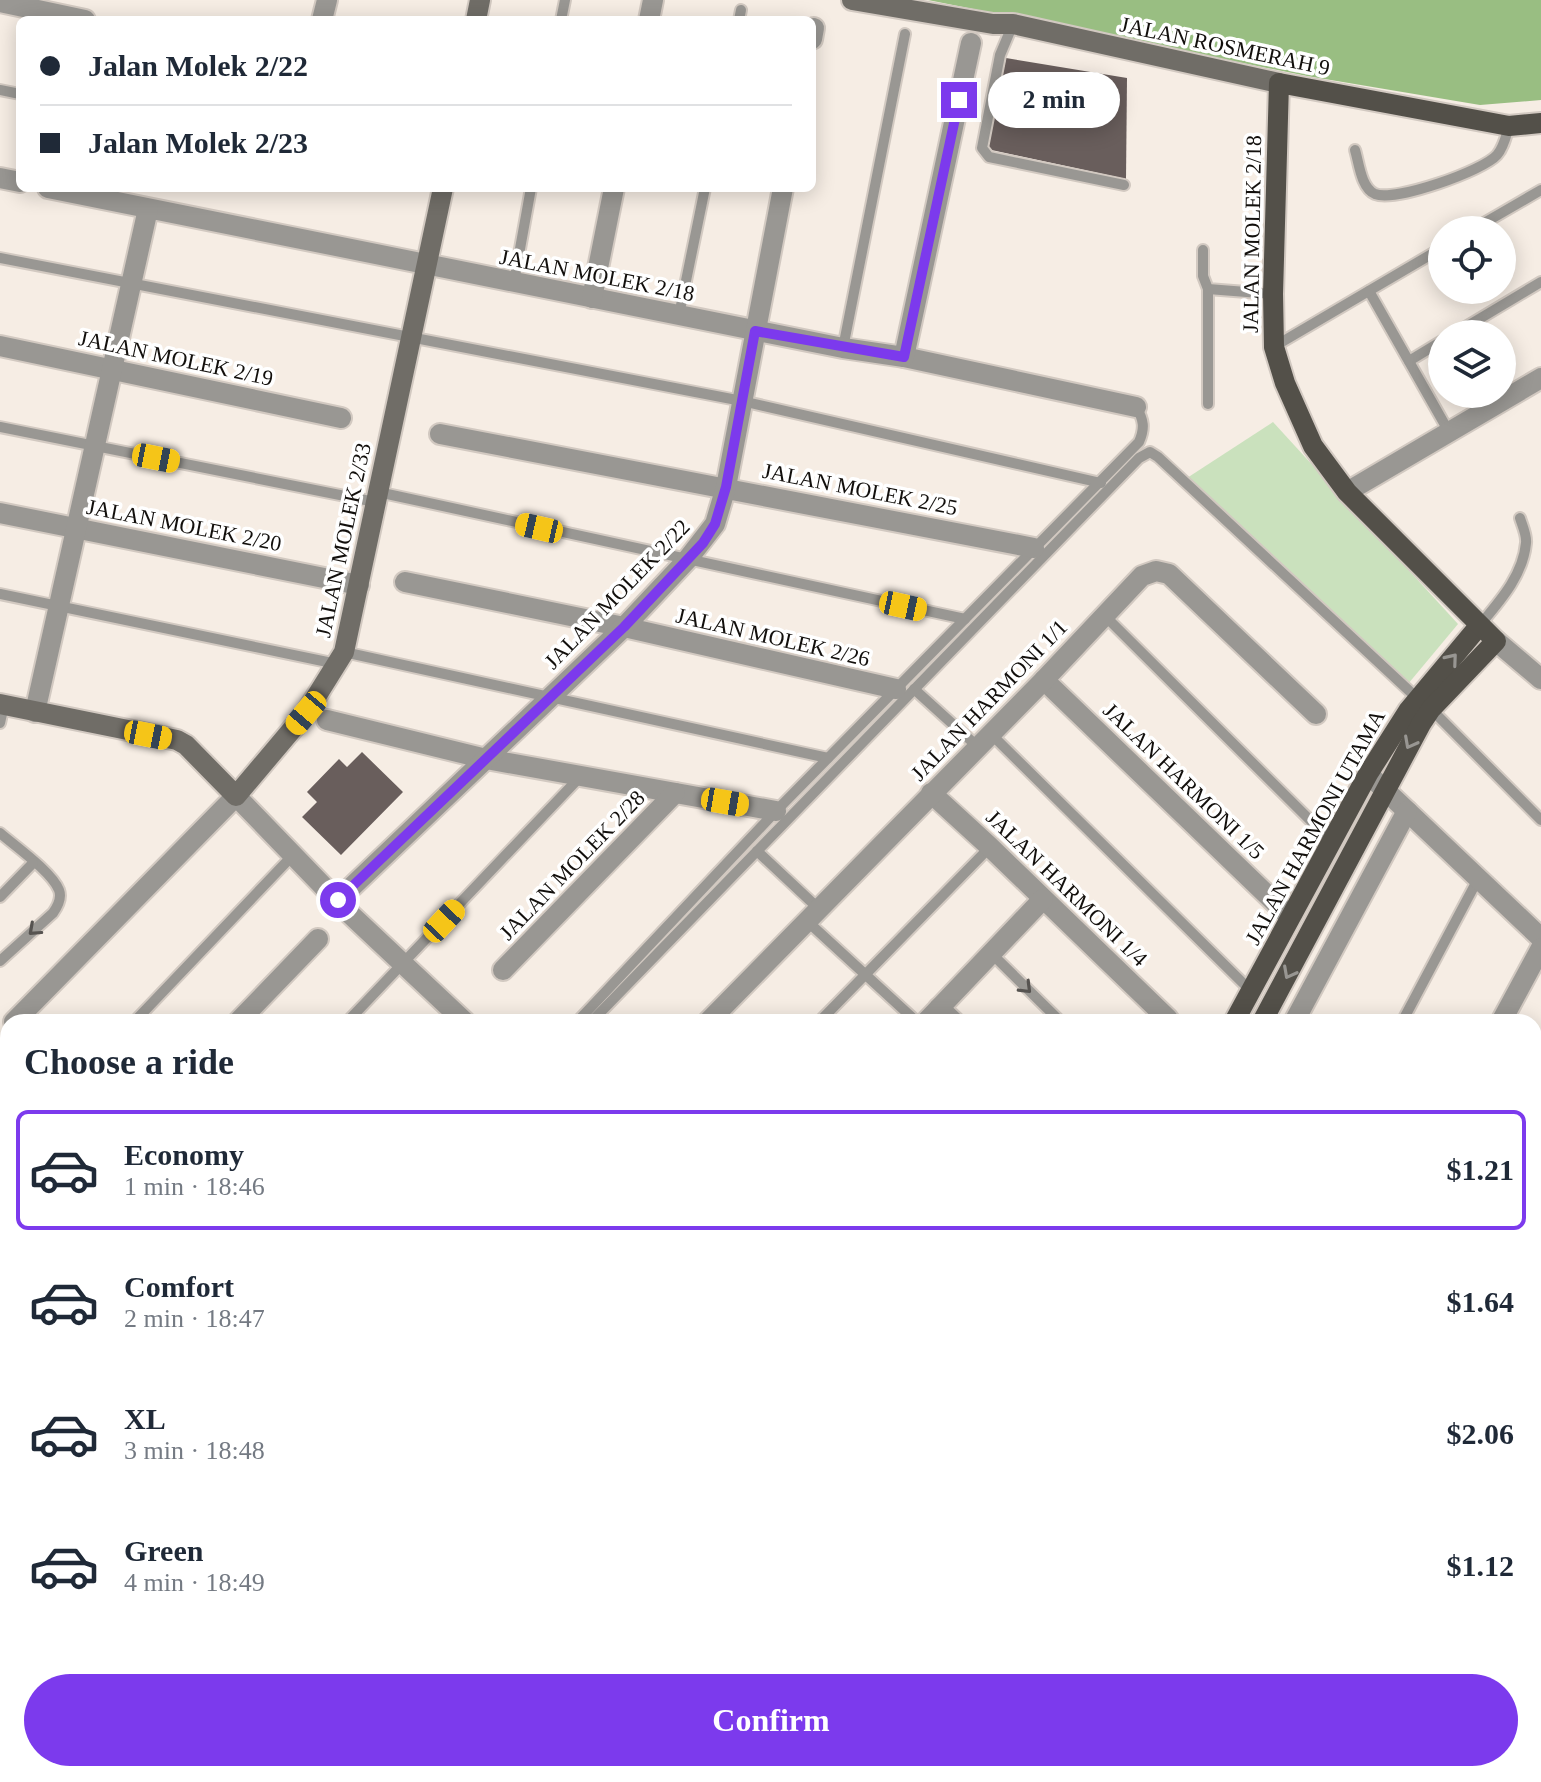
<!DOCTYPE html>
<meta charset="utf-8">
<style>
:root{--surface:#fff;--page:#f6f6f7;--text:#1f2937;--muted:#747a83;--line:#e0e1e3;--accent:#7c3aed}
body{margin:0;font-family:"Times New Roman",serif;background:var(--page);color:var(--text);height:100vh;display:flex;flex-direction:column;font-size:30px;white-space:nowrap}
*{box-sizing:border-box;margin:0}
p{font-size:26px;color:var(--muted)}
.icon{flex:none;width:44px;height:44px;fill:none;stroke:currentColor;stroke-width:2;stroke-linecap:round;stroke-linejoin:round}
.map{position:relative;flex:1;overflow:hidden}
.drawer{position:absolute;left:0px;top:1014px;width:1542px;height:768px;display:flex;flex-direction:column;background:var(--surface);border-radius:24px 24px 0 0;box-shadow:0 4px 20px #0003}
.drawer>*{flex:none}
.guide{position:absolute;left:16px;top:16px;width:800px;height:176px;border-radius:12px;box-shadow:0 4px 20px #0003;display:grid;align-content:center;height:176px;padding:0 24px;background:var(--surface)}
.fabs{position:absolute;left:1428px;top:216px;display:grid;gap:16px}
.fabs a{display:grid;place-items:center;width:88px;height:88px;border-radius:50%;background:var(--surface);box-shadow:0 4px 20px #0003;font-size:40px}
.end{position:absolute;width:36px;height:36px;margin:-18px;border:10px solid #7c3aed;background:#fff;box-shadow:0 0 0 4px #fff}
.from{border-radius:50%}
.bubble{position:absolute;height:56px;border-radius:28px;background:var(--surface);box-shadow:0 4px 20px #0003;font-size:26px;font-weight:700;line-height:56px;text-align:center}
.car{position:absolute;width:24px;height:48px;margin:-24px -12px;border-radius:10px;box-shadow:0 0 6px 2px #0007;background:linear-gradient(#f5c518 24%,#345 0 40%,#f5c518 0 76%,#345 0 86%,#f5c518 0)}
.guide b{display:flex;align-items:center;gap:28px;height:76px;font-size:30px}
.guide b+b{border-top:2px solid var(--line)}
.guide i{width:20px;height:20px;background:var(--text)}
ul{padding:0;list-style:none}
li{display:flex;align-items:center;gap:24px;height:120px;margin:0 16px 12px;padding:0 8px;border:4px solid transparent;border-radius:12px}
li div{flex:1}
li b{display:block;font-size:30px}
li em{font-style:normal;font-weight:700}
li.active{border-color:var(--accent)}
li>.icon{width:72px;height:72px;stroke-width:1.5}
h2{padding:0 24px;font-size:36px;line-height:96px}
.action{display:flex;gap:16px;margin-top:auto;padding:16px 24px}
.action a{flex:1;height:92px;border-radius:48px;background:var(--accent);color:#fff;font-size:32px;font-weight:700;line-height:92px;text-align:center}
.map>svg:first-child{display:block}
</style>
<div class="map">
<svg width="1541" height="1782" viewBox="0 0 1541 1782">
<rect width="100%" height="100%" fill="#f6ede4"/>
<path fill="#cae1bd" d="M1273 422 1458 624 1408 684 1187 478Z"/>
<path fill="#99be82" d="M928 0H1541V100L1480 105 1307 76Z"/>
<g fill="#695e5c">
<path d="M1006 58 1127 78 1126 179 987 149Z"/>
<path d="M362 752 403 792 341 855 302 817 317 802 307 792 339 759 347 767Z"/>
</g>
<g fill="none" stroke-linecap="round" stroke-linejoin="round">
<defs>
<g id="lane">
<path d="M561 20 565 0"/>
<path d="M739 20 741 10"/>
<path d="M1013 24 1000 55 982 148 989 157 1124 185"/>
<path d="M0 90 20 94"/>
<path d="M1355 150C1359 163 1361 188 1375 194 1395 202 1483 171 1497 155 1504 147 1506 136 1509 126"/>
<path d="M1472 230 1541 190"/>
<path d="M1203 250V276L1208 289 1273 294"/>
<path d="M0 258 742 401 1101 483"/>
<path d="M514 282 531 188"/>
<path d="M1208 289V404"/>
<path d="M1369 291 1449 432"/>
<path d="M679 315 705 188"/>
<path d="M1454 334 1541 282"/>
<path d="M1275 346 1442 248"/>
<path d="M843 348 905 34"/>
<path d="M1409 361 1442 341"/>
<path d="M0 427 375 502"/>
<path d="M378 492 965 619"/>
<path d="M0 594 337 664"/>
<path d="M1104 615 1330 840"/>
<path d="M1479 626C1499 602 1523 576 1526 543 1527 535 1522 525 1520 518"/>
<path d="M344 652 828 758"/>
<path d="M914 689 978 747"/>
<path d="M1431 709 1541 820"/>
<path d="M0 723 4 705"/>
<path d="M991 734 1251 991"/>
<path d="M0 833C15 846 52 872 59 890 62 898 58 906 53 913L0 961"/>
<path d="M757 851 819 909"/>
<path d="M0 897 33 863"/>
<path d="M807 921 917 1022"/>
<path d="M992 954 1061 1022"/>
<path d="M134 1022 294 854"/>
<path d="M347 1022 580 777"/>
<path d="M577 1022 776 811 1139 442C1145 428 1144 420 1136 407"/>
<path d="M591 1022 1139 458 1150 452 1158 457 1418 699"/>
<path d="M819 1022 990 847"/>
<path d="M1402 1022 1478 879"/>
<path d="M1534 1039 1541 1046"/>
<path d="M0 1160 8 1152"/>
<path d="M0 1381 8 1373"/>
<path d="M1534 1460 1541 1448"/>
<path d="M0 1514 8 1522"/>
<path d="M0 1609 8 1600"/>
<path d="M1534 1618 1541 1623"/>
<path d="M0 1626 8 1618"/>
<path d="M35 1774 44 1782"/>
<path d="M258 1774 266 1782"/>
<path d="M866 1774 875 1782"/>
<path d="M1052 1774 1059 1782"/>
<path d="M1222 1774 1229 1782"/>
<path d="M297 1782 305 1774"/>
<path d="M512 1782 520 1774"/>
</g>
<g id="street">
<path d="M0 2 85 20"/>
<path d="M322 20 327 0"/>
<path d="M649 20 653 0"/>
<path d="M812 39 814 28"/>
<path d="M0 178 20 182"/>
<path d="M48 188 843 348 904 357 1136 407"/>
<path d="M592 298 614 188"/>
<path d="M0 346 341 418"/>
<path d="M904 357 971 43"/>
<path d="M440 434 1034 548"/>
<path d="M1347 492 1541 378"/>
<path d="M0 513 359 585"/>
<path d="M405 582 624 627 896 689"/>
<path d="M1496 641 1541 679"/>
<path d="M1044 680 1290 917"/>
<path d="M35 712 148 209"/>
<path d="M327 720 486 759 776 811"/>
<path d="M1368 774 1541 938"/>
<path d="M931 793 990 847 1168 1019"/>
<path d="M338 900 624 627 687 560 715 524 726 487 783 188"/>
<path d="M503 970 675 793"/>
<path d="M939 1008 954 1022"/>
<path d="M14 1022 236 796 350 914 465 1022"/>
<path d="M238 1022 318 939"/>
<path d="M708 1022 1044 680 1142 576 1156 571 1169 574 1316 714"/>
<path d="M926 1022 1043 899"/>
<path d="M1294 1022 1407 811"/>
<path d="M1501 1022 1541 948"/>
<path d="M0 1060 8 1068"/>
<path d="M1534 1145 1541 1152"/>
<path d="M0 1267 8 1259"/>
<path d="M1534 1285 1541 1272"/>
<path d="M0 1498 8 1490"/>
<path d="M1534 1516 1541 1521"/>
<path d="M1534 1643 1541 1640"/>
<path d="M0 1749 8 1742"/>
<path d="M1534 1752 1541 1748"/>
<path d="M165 1774 173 1782"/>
<path d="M773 1774 782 1782"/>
<path d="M953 1774 962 1782"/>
<path d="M1128 1774 1136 1782"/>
<path d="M401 1782 408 1774"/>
<path d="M641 1782 648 1774"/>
<path d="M1100 1782 1108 1774"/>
<path d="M1485 1782 1498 1774"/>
</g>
<g id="secondary">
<path d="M852 0 993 24H1013L1279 83"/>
<path d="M476 20 480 0"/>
<path d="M0 704 177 740 186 745 236 796 306 713 344 652 443 188"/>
</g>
<g id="primary">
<path d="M1234 1022 1368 774 1408 711 1479 626"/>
<path d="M1262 1022 1421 724 1431 709 1496 641 1347 492 1313 446 1285 383 1274 347 1273 294 1279 83 1509 126 1541 123"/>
<path d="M686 1782 694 1774"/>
<path d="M718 1782 726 1774"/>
</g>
</defs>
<use href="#lane" stroke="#d2c9c1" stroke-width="14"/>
<use href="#street" stroke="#d2c9c1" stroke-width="24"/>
<use href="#secondary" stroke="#d2c9c1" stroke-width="24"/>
<use href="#primary" stroke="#d2c9c1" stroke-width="24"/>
<use href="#lane" stroke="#999793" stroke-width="10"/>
<use href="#street" stroke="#999793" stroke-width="20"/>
<use href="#secondary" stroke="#706d67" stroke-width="20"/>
<use href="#primary" stroke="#535049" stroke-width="20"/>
</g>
<defs><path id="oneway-chevron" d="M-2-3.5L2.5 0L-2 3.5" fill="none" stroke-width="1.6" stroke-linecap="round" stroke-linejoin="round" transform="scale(2)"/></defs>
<g stroke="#989692">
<use href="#oneway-chevron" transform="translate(1452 659) rotate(-50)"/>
<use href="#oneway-chevron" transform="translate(1410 743) rotate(118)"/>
<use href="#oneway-chevron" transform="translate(1289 973) rotate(118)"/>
</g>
<g stroke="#565350">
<use href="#oneway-chevron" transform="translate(34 930) rotate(138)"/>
<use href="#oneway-chevron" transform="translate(1026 988) rotate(45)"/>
</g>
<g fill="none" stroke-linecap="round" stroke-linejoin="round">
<path stroke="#7c3aed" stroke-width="10" d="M338 900 624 627 703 543 715 524 726 487 755 331 904 357 959 100"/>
</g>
<g text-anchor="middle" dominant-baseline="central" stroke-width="7" stroke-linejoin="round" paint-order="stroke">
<g font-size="22" fill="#120f0c" stroke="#fff">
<text transform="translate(1225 46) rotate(12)">JALAN ROSMERAH 9</text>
<text transform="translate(1252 234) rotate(-89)">JALAN MOLEK 2/18</text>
<text transform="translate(597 275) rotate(11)">JALAN MOLEK 2/18</text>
<text transform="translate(176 358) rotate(12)">JALAN MOLEK 2/19</text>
<text transform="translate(860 489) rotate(11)">JALAN MOLEK 2/25</text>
<text transform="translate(184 525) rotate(11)">JALAN MOLEK 2/20</text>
<text transform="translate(343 540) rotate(-78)">JALAN MOLEK 2/33</text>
<text transform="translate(617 594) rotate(-46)">JALAN MOLEK 2/22</text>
<text transform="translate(773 637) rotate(13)">JALAN MOLEK 2/26</text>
<text transform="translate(989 700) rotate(-46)">JALAN HARMONI 1/1</text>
<text transform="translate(1184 781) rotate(44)">JALAN HARMONI 1/5</text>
<text transform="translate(1315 827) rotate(-61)">JALAN HARMONI UTAMA</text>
<text transform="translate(572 865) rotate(-46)">JALAN MOLEK 2/28</text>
<text transform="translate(1067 888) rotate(44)">JALAN HARMONI 1/4</text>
</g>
</g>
</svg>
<div class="fabs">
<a><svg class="icon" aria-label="locate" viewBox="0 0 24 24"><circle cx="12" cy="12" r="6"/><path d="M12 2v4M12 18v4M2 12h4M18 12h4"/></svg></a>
<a><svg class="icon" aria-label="layers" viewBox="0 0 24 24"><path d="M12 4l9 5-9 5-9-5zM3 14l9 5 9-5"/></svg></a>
</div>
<i class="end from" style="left:338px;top:900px"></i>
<i class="end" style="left:959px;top:100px"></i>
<div class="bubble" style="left:988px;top:72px;width:132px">2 min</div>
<i class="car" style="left:156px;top:458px;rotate:101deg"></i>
<i class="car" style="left:539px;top:528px;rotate:283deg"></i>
<i class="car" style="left:903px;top:606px;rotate:102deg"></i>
<i class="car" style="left:306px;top:713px;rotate:220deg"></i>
<i class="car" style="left:148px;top:735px;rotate:101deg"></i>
<i class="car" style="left:725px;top:802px;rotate:100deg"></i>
<i class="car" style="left:444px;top:921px;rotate:43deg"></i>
<div class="guide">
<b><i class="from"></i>Jalan Molek 2/22</b>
<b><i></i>Jalan Molek 2/23</b>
</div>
<section class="drawer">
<h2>Choose a ride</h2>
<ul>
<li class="active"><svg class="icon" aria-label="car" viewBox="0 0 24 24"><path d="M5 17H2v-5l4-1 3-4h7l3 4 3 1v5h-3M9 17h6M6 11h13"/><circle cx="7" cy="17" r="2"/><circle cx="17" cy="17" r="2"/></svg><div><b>Economy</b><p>1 min · 18:46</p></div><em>$1.21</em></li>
<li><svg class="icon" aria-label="car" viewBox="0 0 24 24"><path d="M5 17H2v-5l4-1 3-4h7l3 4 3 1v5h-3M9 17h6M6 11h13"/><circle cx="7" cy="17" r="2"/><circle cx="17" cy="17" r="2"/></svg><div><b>Comfort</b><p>2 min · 18:47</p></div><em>$1.64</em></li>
<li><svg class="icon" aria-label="car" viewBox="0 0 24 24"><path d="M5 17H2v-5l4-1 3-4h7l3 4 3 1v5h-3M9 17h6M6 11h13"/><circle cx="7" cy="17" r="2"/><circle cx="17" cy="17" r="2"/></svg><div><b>XL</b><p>3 min · 18:48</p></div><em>$2.06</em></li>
<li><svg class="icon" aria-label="car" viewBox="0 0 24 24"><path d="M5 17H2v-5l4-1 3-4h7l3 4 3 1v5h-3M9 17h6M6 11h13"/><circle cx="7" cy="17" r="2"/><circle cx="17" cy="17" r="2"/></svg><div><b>Green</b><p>4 min · 18:49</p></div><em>$1.12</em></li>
</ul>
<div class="action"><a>Confirm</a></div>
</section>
</div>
